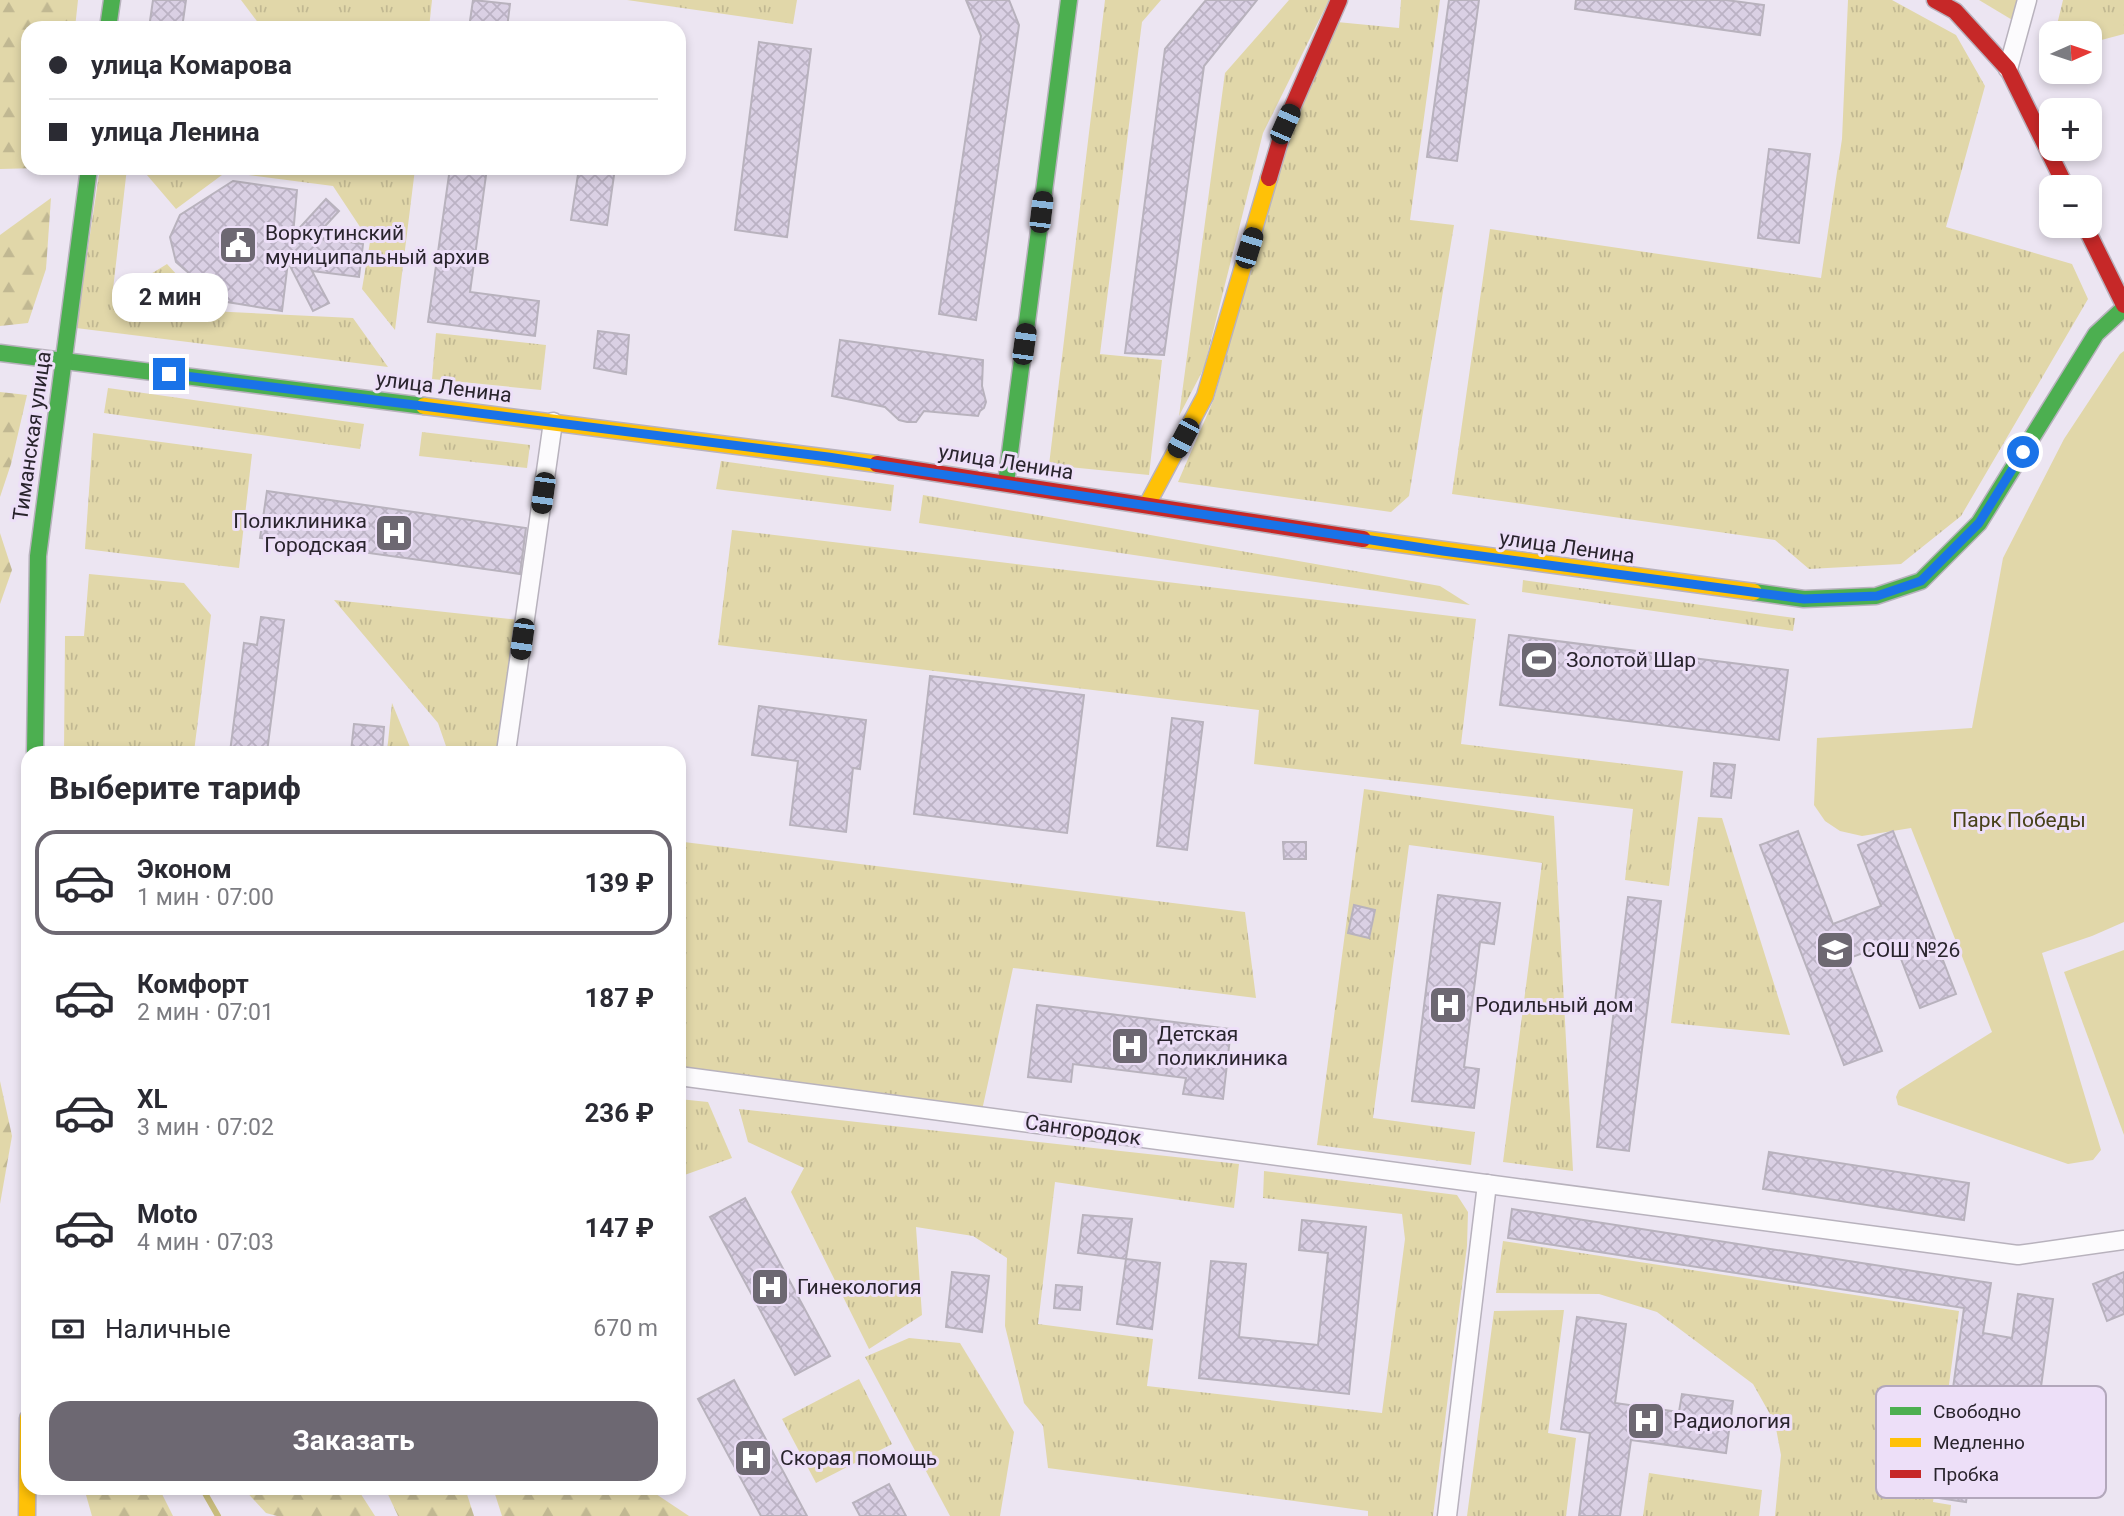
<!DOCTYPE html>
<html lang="ru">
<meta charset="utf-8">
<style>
:root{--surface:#fff;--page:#f7f7f7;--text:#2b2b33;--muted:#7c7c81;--line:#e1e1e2;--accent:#6d6872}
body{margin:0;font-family:Roboto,sans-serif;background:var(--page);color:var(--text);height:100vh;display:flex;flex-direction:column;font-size:26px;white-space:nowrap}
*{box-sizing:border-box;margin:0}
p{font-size:23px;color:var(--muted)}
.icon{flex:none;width:38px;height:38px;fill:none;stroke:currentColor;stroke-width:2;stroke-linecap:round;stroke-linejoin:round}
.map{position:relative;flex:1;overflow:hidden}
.sheet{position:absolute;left:21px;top:746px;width:665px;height:749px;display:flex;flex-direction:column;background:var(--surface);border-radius:21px;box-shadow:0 4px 10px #0003}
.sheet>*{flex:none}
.banner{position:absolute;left:21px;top:21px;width:665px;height:154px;border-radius:21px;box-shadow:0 4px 10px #0003;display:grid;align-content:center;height:154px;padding:0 28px;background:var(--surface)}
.needle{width:46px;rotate:87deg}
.controls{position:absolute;left:2039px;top:21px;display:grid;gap:14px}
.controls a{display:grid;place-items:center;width:63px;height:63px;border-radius:14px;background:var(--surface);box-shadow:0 4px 10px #0003;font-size:35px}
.end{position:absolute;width:32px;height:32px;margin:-16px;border:9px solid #1a73e8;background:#fff;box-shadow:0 0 0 4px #fff}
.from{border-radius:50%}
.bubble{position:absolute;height:49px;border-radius:21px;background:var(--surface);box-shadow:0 4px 10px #0003;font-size:23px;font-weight:700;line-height:49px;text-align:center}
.car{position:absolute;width:21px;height:42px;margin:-21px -10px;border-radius:9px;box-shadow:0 0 5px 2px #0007;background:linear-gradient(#222 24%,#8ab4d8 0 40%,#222 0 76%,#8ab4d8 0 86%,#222 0)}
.banner b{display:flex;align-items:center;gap:24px;height:66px;font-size:26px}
.banner b+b{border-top:2px solid var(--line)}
.banner i{width:18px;height:18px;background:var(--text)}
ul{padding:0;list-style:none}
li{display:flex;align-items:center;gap:21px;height:105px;margin:0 14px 10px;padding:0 14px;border:4px solid transparent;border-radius:21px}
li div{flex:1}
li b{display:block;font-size:26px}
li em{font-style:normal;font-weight:700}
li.on{border-color:var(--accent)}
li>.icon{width:63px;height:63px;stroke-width:1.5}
h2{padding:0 28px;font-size:32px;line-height:84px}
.pay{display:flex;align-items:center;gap:18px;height:77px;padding:0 28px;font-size:26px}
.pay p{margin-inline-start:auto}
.button{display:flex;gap:14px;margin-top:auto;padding:14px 28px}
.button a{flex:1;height:80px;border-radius:21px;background:var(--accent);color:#fff;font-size:28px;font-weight:700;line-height:80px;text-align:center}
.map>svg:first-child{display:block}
</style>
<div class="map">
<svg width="2124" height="1516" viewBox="0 0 2124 1516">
<defs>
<pattern id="grass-tufts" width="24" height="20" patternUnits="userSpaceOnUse" patternTransform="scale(1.75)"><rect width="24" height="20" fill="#e1d7a9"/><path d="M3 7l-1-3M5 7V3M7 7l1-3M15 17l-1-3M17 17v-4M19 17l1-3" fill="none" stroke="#c1b892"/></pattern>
<pattern id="forest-firs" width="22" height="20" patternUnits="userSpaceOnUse" patternTransform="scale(1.75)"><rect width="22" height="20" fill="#e1d7a9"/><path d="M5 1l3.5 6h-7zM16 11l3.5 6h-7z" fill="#c1b892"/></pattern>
<pattern id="building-cross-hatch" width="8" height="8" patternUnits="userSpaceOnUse" patternTransform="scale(1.75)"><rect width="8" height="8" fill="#dad0e4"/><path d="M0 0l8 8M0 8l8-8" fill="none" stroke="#bbb2c4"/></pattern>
</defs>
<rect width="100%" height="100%" fill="#ece5f2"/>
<g fill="url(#grass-tufts)">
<path d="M241 0H432L429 28H262Z"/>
<path d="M627 0H797L793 24Z"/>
<path d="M1105 0H1161L1142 22 1100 354 1162 360 1149 475 1049 465Z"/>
<path d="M1289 0H1329L1263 133 1204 368 1179 416 1225 73Z"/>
<path d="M1401 0H1440L1410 220 1454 225 1409 496 1391 512 1178 482 1214 399 1290 129 1337 22 1399 28Z"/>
<path d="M1848 0H1892L1956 35 1985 86 1946 227 2072 264 2088 299 1961 516 1901 564 1809 569 1775 540 1452 494 1490 229 1821 278 1842 139Z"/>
<path d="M1979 0H2018L2014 21Z"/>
<path d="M2063 0H2124V34L2090 43V33H2055Z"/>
<path d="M100 168H127L112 298 167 264 210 311 353 318 388 367 76 328Z"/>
<path d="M141 168 415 169 395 330 362 289 370 242 333 186 226 172 176 209Z"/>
<path d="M436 333 546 345 541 390 432 379Z"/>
<path d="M108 388 364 424 360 449 104 413Z"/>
<path d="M422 432 530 445 527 468 419 456Z"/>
<path d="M93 433 252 454 239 568 85 549Z"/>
<path d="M721 461 894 485 891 511 716 489Z"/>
<path d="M923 495 1440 586 1470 605 919 523Z"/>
<path d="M732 530 1476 619 1461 744 1683 771 1669 886 1625 880 1633 809 1254 764 1259 710 718 645Z"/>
<path d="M89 574 184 583 211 615 194 752H64L65 636H84Z"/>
<path d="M1523 580 1795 618 1793 631 1522 592Z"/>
<path d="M334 600 520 620 502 752H448L438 723Z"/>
<path d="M392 703 412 752H387Z"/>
<path d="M1364 789 1554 816 1573 1171 1503 1162 1542 863 1409 845 1373 1118 1475 1132 1471 1165 1317 1145Z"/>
<path d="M1698 817 1722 818 1790 1035 1671 1023Z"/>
<path d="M684 842 1245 912 1256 998 1013 968 981 1115 679 1076V848Z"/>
<path d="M679 1099 708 1102 732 1158 679 1177Z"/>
<path d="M739 1109 1239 1164 1234 1208 1055 1182 1038 1324 1153 1339 1147 1386 1382 1413 1405 1239 1402 1214 1263 1198 1264 1171 1457 1195 1468 1212 1467 1246 1433 1516H1368V1511L1048 1468 1043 1426 1024 1403 1005 1326 1007 1258 973 1236 916 1227 922 1315 869 1349 791 1192 804 1168 748 1142Z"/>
<path d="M1503 1241 1959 1311 1933 1502 1951 1505 1950 1516H1775L1781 1455 1775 1423 1753 1384 1657 1312 1599 1294 1496 1293Z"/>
<path d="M1564 1310 1548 1433 1576 1438 1566 1516H1467L1494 1311Z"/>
<path d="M909 1338 960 1343 1014 1432 1000 1516H950L865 1357Z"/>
<path d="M859 1379 892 1444 816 1483 782 1419Z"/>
<path d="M1649 1473 1762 1490 1759 1516H1643Z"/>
</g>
<g fill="url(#forest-firs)">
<path d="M0 0H78L75 28H28V168H39L0 169Z"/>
<path d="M51 198 46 269 28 323 0 326V235Z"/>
<path d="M0 392 27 395 11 464 0 497Z"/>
<path d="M0 533 12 570 0 604Z"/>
<path d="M0 1081 12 1136 0 1204Z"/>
<path d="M84 1488H159L173 1516H92Z"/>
<path d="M243 1488H357L375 1516H277L266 1513Z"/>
<path d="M385 1488H465L474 1516H398Z"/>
<path d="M493 1488H647L689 1516H502Z"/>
</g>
<g fill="#e1d7a9">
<path d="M2124 351V922L2092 936 2042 953 2101 1150 2093 1160 2068 1164 1898 1105 1896 1097 1899 1090 1992 1032 1911 828 1862 836 1840 831 1825 821 1814 805 1817 738 1972 728 2003 558 2064 439 2120 354Z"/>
<path d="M2124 950V1135L2064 972Z"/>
</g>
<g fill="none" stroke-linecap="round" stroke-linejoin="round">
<path stroke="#c8bc7d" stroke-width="6" d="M202 1488 218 1516"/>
</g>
<g fill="url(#building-cross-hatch)" stroke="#b8b2bd" stroke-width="2">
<path d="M153 0H186L182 28H149Z"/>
<path d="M473 0 510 4 507 28H469Z"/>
<path d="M966 0H1009L1019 25 976 320 939 314 981 36Z"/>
<path d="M1206 0H1257L1204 66 1164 355 1125 353 1165 49Z"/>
<path d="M1449 0H1479L1457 161 1427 157Z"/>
<path d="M1576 0H1726L1764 5 1760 35 1575 9Z"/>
<path d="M759 42 811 49 787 237 735 230Z"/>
<path d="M1769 149 1810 154 1799 243 1758 238Z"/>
<path d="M450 168H487L470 292 539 301 535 336 428 322Z"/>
<path d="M579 168H615L607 225 571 220Z"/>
<path d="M233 181 297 190 293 235 326 199 339 211 315 237 363 244 359 277 312 271 329 303 313 311 288 262 282 311 221 301 176 262 170 237 180 215Z"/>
<path d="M598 331 629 335 626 374 594 368Z"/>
<path d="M840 340 983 360 982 386 986 402 984 408 980 411 978 416 924 411 916 422H907L899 420 885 407 832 396Z"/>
<path d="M267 491 526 528 520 574 260 538Z"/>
<path d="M261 617 284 620 267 752H230L244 643 257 645Z"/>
<path d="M1509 635 1788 670 1779 740 1500 705Z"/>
<path d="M930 676 1084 695 1067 833 914 814Z"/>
<path d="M759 706 866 720 860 769 853 768 846 832 790 825 798 761 752 755Z"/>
<path d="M1172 718 1203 722 1187 850 1157 846Z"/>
<path d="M354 724 384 727 382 752H351Z"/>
<path d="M1714 763 1735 765 1731 798 1711 796Z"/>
<path d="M1798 831 1833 924 1881 906 1858 845 1893 831 1956 994 1920 1008 1894 941 1847 959 1882 1051 1844 1065 1760 845Z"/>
<path d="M1283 842H1306V859H1284Z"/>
<path d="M1438 895 1500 903 1494 944 1480 942 1464 1067 1479 1069 1474 1108 1412 1101Z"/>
<path d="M1628 897 1661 901 1629 1151 1597 1147Z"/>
<path d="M1354 905 1375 910 1369 938 1348 933Z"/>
<path d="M1037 1005 1231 1029 1223 1099 1183 1094 1186 1078 1073 1064 1071 1082 1028 1077Z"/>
<path d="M1769 1152 1969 1183 1964 1220 1763 1189Z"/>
<path d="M745 1198 830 1356 795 1375 710 1217Z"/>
<path d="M1512 1209 1991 1283 1983 1333 2012 1338 2018 1294 2053 1299 2027 1489 1969 1481 1966 1502 1938 1498 1964 1308 1508 1238Z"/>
<path d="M1083 1215 1132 1219 1126 1259 1078 1253Z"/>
<path d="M1302 1220 1366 1227 1349 1394 1199 1378 1211 1261 1246 1264 1239 1337 1318 1345 1328 1253 1299 1250Z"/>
<path d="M1126 1259 1160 1263 1152 1329 1117 1324Z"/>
<path d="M952 1272 989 1276 982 1332 946 1327Z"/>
<path d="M2124 1272V1314L2107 1321 2093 1284Z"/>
<path d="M1056 1285 1082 1287 1080 1310 1054 1308Z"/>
<path d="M1577 1317 1626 1324 1615 1403 1679 1412 1682 1394 1733 1401 1726 1453 1631 1440 1620 1516H1579L1590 1433 1561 1429Z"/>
<path d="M734 1380 807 1516H761L698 1399Z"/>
<path d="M889 1484 906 1516H860L853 1503Z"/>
</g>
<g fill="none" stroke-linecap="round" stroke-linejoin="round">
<defs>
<g id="street">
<path d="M2008 69 2027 0"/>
<path d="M506 752 553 422"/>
<path d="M679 1076 2018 1255 2124 1240"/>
<path d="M1447 1516 1487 1184"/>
</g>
<g id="fast">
<path d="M108 28 112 0"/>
<path d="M0 353 424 406"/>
<path d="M1006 483 1069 0"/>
<path d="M1754 592 1804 599 1876 596 1921 581 1979 523 2096 334 2124 308"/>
<path d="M35 752 38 556 89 168"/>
</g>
<g id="slow">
<path d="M424 406 877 464"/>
<path d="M1147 505 1205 396 1269 178"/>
<path d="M1363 539 1754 592"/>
<path d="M27 1516 28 1418"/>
</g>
<g id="jam">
<path d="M1935 0 1955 11 2008 69 2066 187"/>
<path d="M1269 178 1285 124 1339 0"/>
<path d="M2085 226 2124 305"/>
<path d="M877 464 1363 539"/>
</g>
</defs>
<use href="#street" stroke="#b8b2bd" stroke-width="21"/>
<use href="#fast" stroke="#b8b2bd" stroke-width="19"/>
<use href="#slow" stroke="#b8b2bd" stroke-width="19"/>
<use href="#jam" stroke="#b8b2bd" stroke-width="19"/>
<use href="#street" stroke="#fcfbfd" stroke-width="18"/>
<use href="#fast" stroke="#4caf50" stroke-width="16"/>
<use href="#slow" stroke="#ffc107" stroke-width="16"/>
<use href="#jam" stroke="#c62828" stroke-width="16"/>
</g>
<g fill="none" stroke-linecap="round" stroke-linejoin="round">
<path stroke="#1a73e8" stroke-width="9" d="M169 374 828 457 1443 551 1804 599 1877 596 1921 581 1979 523 2023 452"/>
</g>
<defs>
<symbol id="civic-square" viewBox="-11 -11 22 22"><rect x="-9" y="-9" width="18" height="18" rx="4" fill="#6d6872" stroke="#eddff8"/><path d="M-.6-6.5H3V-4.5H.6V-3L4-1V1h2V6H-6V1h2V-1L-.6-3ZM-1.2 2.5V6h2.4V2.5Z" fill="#fff"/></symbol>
<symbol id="hospital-square" viewBox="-11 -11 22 22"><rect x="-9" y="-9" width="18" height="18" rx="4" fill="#6d6872" stroke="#eddff8"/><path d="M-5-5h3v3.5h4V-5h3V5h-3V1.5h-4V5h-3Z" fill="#fff"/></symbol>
<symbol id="stadium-square" viewBox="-11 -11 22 22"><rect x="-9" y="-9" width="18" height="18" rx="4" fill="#6d6872" stroke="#eddff8"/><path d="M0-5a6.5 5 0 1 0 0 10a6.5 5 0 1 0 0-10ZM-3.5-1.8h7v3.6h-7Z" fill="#fff"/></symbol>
<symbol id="school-square" viewBox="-11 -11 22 22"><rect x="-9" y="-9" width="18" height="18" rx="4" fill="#6d6872" stroke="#eddff8"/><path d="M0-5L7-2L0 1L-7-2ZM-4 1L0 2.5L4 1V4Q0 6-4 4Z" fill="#fff"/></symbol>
</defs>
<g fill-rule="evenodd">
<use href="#civic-square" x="216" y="223" width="44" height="44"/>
<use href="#hospital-square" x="372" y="511" width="44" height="44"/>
<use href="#stadium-square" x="1517" y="638" width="44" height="44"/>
<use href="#school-square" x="1813" y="928" width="44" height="44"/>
<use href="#hospital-square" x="1426" y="983" width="44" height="44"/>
<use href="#hospital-square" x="1108" y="1024" width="44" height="44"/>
<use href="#hospital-square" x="748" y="1265" width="44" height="44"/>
<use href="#hospital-square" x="1624" y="1399" width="44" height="44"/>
<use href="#hospital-square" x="731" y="1436" width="44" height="44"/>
</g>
<g text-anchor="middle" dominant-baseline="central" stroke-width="6" stroke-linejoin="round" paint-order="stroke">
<g font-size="21" fill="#29242d" stroke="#eddff8" text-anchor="start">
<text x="265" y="233">Воркутинский<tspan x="265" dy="24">муниципальный архив</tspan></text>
<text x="367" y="521" text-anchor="end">Поликлиника<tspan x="367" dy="24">Городская</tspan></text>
<text x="1566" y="660">Золотой Шар</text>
<text x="1862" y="950">СОШ №26</text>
<text x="1475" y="1005">Родильный дом</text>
<text x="1157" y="1034">Детская<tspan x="1157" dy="24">поликлиника</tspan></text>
<text x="797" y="1287">Гинекология</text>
<text x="1673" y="1421">Радиология</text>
<text x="780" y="1458">Скорая помощь</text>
</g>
<g font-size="21" fill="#29242d" stroke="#eddff8">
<text transform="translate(444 387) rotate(7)">улица Ленина</text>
<text transform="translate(32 436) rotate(-82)">Тиманская улица</text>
<text transform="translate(1006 462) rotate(9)">улица Ленина</text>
<text transform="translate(1567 547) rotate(8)">улица Ленина</text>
<text transform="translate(1083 1130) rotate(8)">Сангородок</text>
</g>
<g font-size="21" fill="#474119" stroke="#eddff8">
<text x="2019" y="820">Парк Победы</text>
</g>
</g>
<rect x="1876" y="1386" width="230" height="112" rx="10" fill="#eddff8" stroke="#b2a7bb" stroke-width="2"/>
<rect x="1890" y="1407" width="31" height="8" fill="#4caf50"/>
<rect x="1890" y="1438" width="31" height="9" fill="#ffc107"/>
<rect x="1890" y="1470" width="31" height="8" fill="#c62828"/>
<g font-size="19" fill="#29242d">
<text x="1933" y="1418">Свободно</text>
<text x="1933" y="1449">Медленно</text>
<text x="1933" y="1481">Пробка</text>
</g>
</svg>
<div class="controls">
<a><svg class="needle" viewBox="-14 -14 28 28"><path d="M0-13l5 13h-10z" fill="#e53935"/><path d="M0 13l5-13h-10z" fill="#7c7c81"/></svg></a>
<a>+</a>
<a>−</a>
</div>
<i class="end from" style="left:2023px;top:452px"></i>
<i class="end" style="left:169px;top:374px"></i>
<div class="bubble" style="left:112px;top:273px;width:116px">2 мин</div>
<i class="car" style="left:1285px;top:124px;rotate:24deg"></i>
<i class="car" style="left:1041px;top:212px;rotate:7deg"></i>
<i class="car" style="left:1249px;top:248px;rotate:17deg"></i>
<i class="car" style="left:1024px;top:344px;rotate:8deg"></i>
<i class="car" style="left:1183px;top:438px;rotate:208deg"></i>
<i class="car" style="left:543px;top:493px;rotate:188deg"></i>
<i class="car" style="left:522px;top:639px;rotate:188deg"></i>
<div class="banner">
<b><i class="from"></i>улица Комарова</b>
<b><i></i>улица Ленина</b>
</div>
<section class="sheet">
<h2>Выберите тариф</h2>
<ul>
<li class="on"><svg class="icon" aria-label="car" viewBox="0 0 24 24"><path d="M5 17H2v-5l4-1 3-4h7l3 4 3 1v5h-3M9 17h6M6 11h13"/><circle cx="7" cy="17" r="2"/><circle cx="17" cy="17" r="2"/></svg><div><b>Эконом</b><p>1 мин · 07:00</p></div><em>139 ₽</em></li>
<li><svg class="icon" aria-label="car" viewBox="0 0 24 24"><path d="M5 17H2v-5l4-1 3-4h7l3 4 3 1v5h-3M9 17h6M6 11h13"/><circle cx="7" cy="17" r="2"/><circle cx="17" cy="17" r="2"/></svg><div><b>Комфорт</b><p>2 мин · 07:01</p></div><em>187 ₽</em></li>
<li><svg class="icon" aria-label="car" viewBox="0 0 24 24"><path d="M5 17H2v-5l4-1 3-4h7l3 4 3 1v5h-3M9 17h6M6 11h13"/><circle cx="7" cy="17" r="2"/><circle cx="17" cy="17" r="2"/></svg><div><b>XL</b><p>3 мин · 07:02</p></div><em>236 ₽</em></li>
<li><svg class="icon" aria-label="car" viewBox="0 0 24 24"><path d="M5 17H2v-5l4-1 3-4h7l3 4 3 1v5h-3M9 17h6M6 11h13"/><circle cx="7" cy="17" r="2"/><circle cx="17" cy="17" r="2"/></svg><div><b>Moto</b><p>4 мин · 07:03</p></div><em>147 ₽</em></li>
</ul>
<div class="pay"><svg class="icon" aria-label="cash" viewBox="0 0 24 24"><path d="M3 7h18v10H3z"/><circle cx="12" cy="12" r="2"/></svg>Наличные<p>670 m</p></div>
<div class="button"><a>Заказать</a></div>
</section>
</div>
